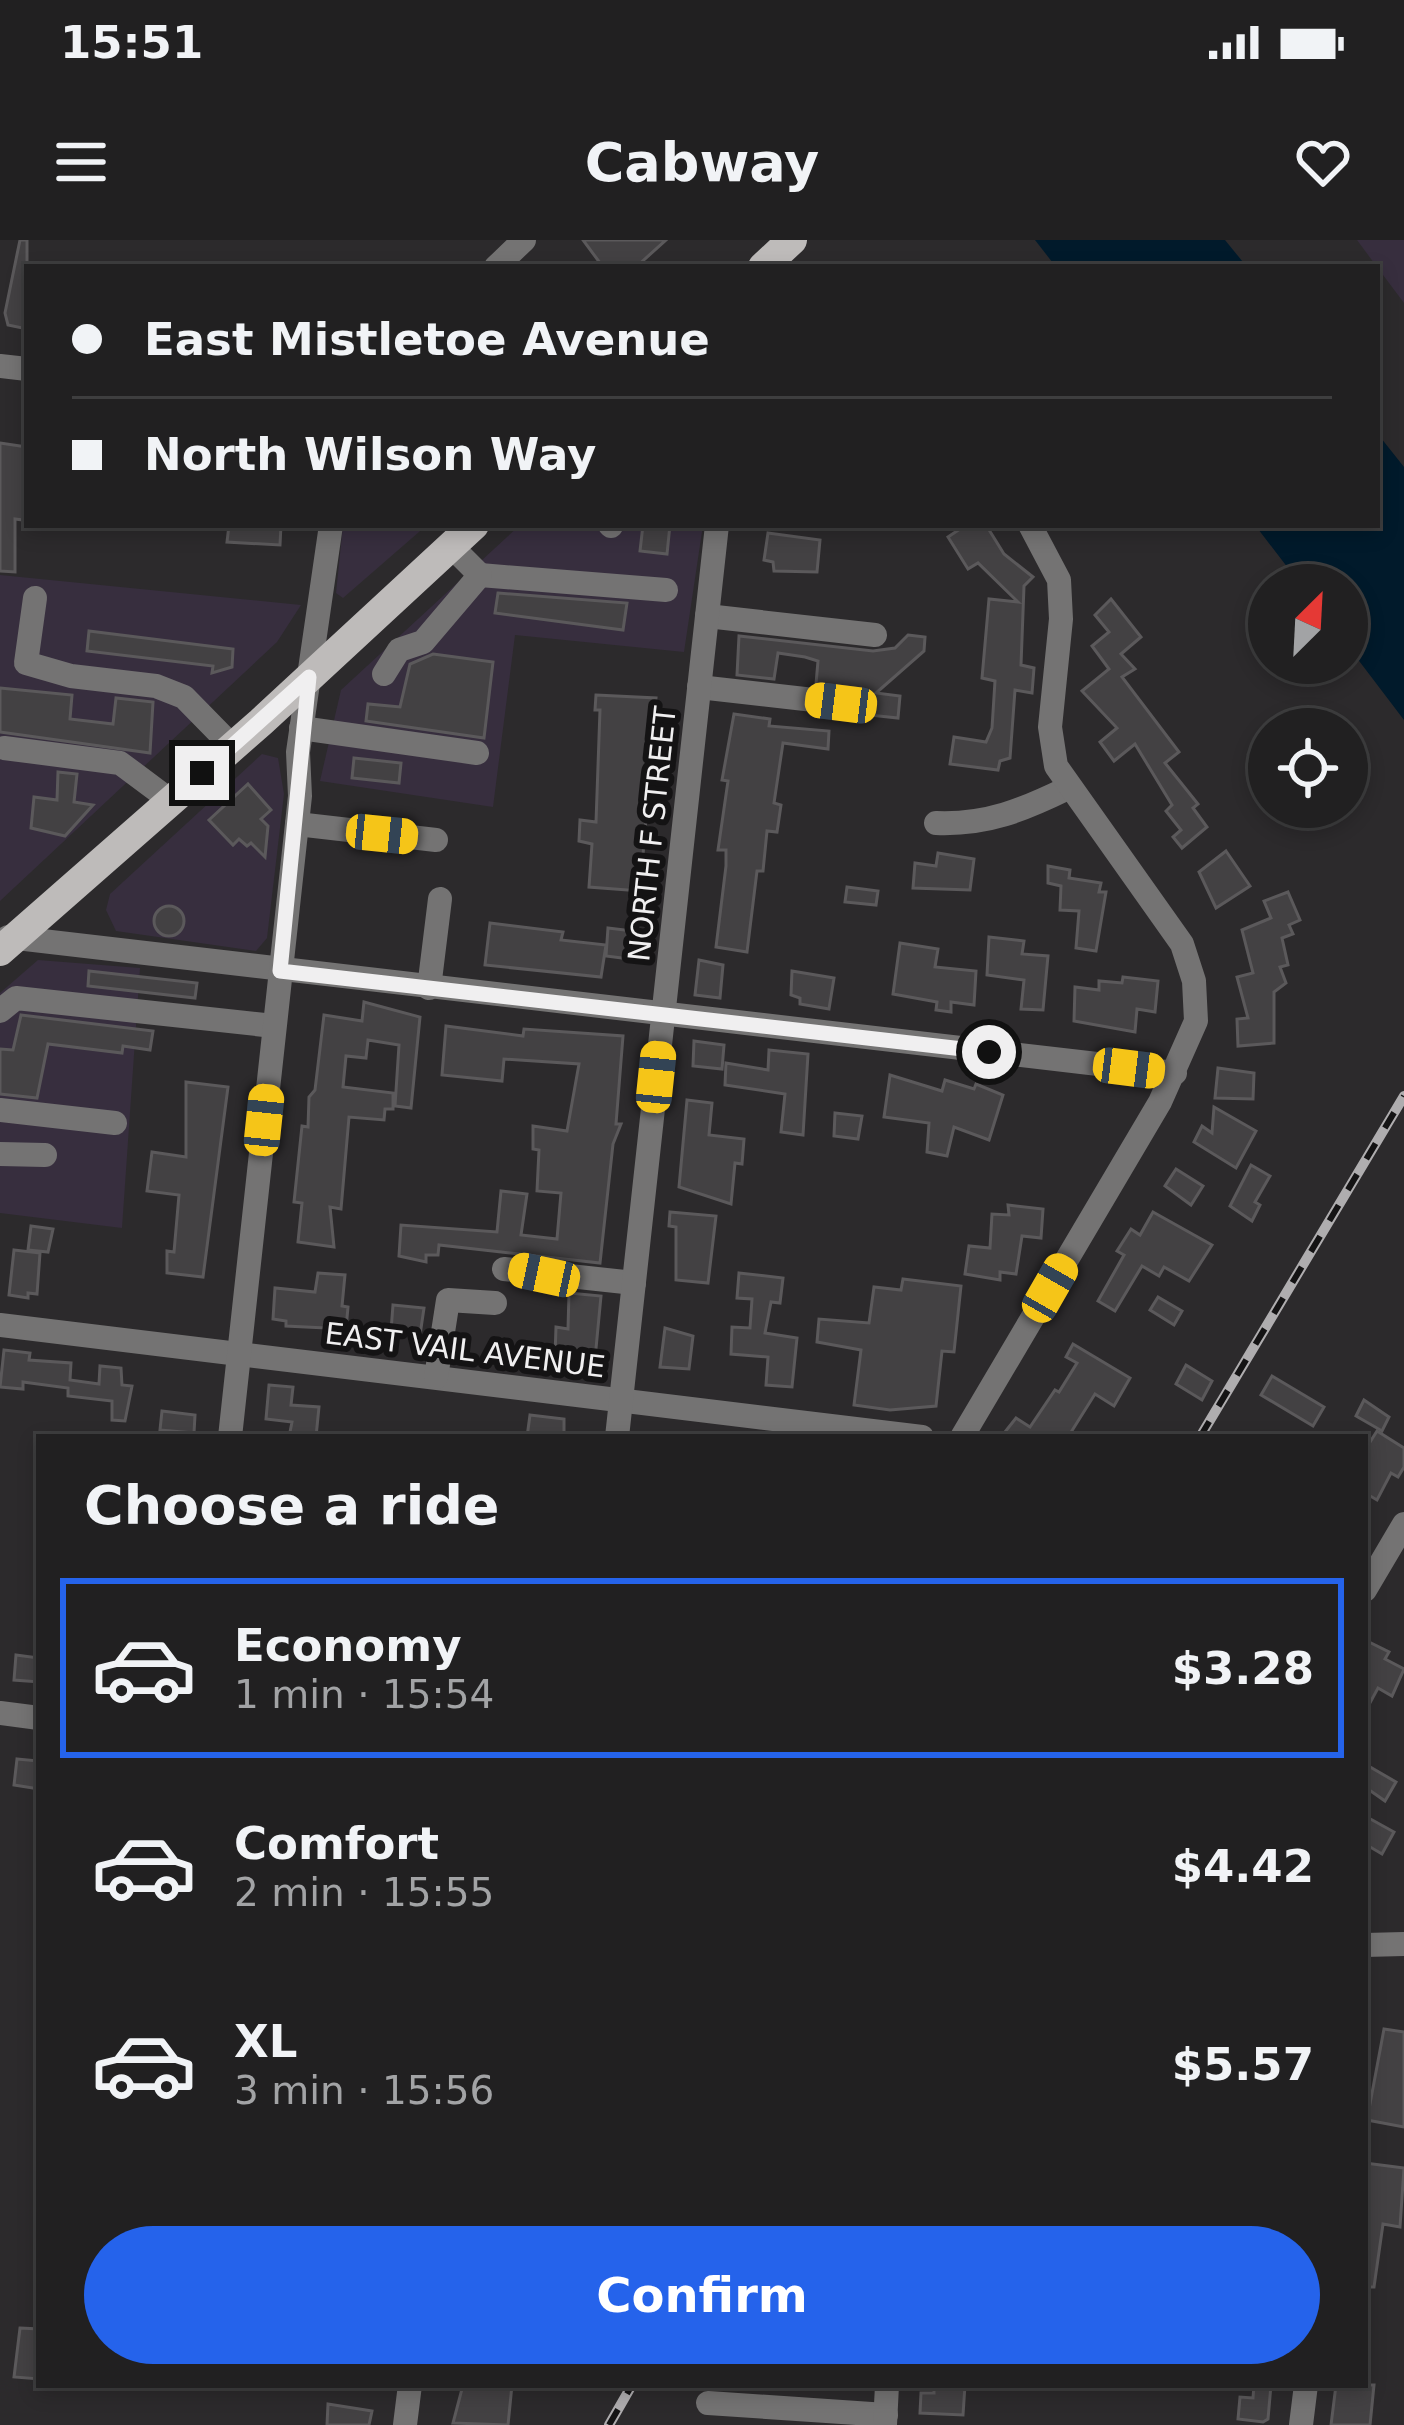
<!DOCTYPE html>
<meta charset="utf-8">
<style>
:root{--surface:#212021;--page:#2d2d2e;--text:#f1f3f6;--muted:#a2a3a5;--line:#3e3e3f;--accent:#2563eb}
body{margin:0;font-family:"DejaVu Sans",sans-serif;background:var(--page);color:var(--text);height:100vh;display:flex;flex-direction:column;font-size:45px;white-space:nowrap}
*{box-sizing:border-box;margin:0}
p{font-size:39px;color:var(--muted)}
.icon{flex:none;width:66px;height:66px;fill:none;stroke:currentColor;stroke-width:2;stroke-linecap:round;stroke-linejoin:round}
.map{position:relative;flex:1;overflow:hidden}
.panel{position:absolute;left:36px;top:1194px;width:1332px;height:954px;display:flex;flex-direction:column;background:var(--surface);border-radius:0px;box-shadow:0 6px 18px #0003,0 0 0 3px var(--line)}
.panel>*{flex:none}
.top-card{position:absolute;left:24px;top:24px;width:1356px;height:264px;border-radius:0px;box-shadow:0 6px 18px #0003,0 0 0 3px var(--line);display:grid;align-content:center;height:264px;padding:0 48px;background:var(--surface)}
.needle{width:78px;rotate:24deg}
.controls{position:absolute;left:1248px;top:324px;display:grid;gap:24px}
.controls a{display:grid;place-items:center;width:120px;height:120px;border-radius:50%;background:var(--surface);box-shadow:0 6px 18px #0003,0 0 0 3px var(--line);font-size:60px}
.end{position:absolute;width:54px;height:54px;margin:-27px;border:15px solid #f0eff0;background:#111;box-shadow:0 0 0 6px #111}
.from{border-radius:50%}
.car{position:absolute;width:36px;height:72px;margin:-36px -18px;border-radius:15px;box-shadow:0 0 9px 3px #0007;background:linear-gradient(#f5c518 24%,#345 0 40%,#f5c518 0 76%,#345 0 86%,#f5c518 0)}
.top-card b{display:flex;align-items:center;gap:42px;height:114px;font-size:45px}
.top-card b+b{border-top:3px solid var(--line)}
.top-card i{width:30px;height:30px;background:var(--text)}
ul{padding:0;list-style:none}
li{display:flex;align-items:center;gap:36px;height:180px;margin:0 24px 18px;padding:0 24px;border:6px solid transparent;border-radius:0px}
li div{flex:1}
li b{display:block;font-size:45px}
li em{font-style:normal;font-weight:800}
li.active{border-color:var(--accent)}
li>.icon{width:108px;height:108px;stroke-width:1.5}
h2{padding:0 48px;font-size:54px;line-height:144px}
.button{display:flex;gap:24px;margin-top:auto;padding:24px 48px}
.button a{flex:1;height:138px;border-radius:72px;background:var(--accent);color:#fff;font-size:48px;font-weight:800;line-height:138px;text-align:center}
.status{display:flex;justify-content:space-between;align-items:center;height:84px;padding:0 60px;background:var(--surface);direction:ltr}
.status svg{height:33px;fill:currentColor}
header{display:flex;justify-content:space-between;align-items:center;height:156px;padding:0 48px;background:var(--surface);font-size:54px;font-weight:800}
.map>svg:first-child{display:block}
</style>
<div class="status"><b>15:51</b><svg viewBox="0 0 49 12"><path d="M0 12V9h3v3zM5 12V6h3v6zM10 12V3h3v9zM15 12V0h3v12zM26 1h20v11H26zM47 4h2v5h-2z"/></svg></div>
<header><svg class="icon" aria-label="menu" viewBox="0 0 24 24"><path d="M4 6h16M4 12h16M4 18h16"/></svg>Cabway<svg class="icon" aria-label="heart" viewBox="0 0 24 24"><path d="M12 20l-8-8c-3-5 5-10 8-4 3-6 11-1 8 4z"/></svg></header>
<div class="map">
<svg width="1404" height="2185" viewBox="0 0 1404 2185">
<rect width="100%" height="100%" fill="#2c2a2c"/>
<g fill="#372e3e">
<path d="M1357 0H1404V63L1377 27Z"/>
<path d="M343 285H427L343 358 336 353Z"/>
<path d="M520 285H703L684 412 515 395 493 567 320 541 341 450Z"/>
<path d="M0 335 301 365 277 402 0 661Z"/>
<path d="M262 514 278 518 284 554 267 698 256 711 116 691 106 670 110 654Z"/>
<path d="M38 720 140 728 122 988 0 973V753Z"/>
</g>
<g fill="#011a2b">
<path d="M1035 0H1225L1247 27H1056Z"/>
<path d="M1377 193 1404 227V480L1347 405V345H1301L1255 285H1377Z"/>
</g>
<g fill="#434143" stroke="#5b595b" stroke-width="3">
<path d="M20 0H27V89L8 85 5 73Z"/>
<path d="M583 0H666L636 27H603Z"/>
<path d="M0 203 27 207 23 280 15 279V332L0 331Z"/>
<path d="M229 285H281L280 305 227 302Z"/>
<path d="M643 285H670L667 314 640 311Z"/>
<path d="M966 285H986L1004 314 1033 337 1024 346 1021 425 1034 428 1032 453 1015 450 1010 518 1000 521 998 530 950 524 954 497 986 502 992 488 995 441 982 438 989 359 1018 362 978 323 968 329 948 297Z"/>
<path d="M768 293 820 300 817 332 774 331 773 322 764 320Z"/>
<path d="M498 353 627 363 623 390 495 373Z"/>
<path d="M1111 359 1141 397 1121 414 1135 429 1122 437 1179 512 1165 523 1198 564 1193 568 1207 587 1182 608 1173 597 1181 590 1166 571 1172 565 1135 504 1114 521 1100 502 1117 488 1082 451 1109 429 1092 406 1109 392 1095 375Z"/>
<path d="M89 391 233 409 232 427 212 433 213 426 87 411Z"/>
<path d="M908 395 925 397 924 411 876 453 900 456 898 478 869 475 871 458 856 461 849 449 816 444 818 421 805 417 778 413 774 439 737 435 739 396 873 411 895 408Z"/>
<path d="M433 414 493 422 484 498 366 481 368 464 400 467 410 424Z"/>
<path d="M0 448 72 455 70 479 113 484 116 458 153 462 150 513 0 492Z"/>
<path d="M596 455 656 458 640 651 589 647 592 604 579 601 580 580 596 582 600 470H595Z"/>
<path d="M734 474 770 479 769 486 829 491 828 509 783 503 774 563 781 565 777 592 767 591 763 631H757L747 712 716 707 726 626V610H718L728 541 722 540Z"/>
<path d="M354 518 401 523 399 543 352 538Z"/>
<path d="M58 532 77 534 74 562 93 565 65 596 31 588 34 557 57 560Z"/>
<path d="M248 544 271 570 261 579 268 586 265 617 251 603 247 606 239 599 233 605 209 580Z"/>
<path d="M1226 611 1250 646 1216 668 1199 632Z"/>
<path d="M938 613 974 619 970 650 913 648 915 623 936 626Z"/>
<path d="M1048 626 1070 630 1069 638 1101 643 1099 652H1106L1096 711 1076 708 1079 671 1060 670 1061 646 1048 643Z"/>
<path d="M847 647 878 651 876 665 845 662Z"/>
<path d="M1288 652 1300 680 1289 685 1293 694 1282 698 1288 725 1280 727 1286 743 1274 752V803L1238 806 1237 779 1248 778 1237 737 1253 733 1242 690 1271 678 1264 661Z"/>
<circle cx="169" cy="681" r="15"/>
<path d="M490 683 563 692 561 700 606 705 601 737 485 725Z"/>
<path d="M608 688 633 691 630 719 606 716Z"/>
<path d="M989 697 1024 701 1022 714 1048 716 1043 770 1021 769 1024 740 987 735Z"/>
<path d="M900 703 938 709 935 727 976 731 974 765 951 762V772L936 770 937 762 893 754Z"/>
<path d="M699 720 723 725 720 758 695 755Z"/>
<path d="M89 731 197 743 195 758 88 746Z"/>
<path d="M792 731 834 738 829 769 800 764V758L791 755Z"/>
<path d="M1123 737 1158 741 1155 772 1137 769 1135 792 1074 781 1075 747 1099 750V741L1122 743Z"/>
<path d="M364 762 420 777 411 868 395 866 399 805 368 800 366 818 346 816 343 847 393 853V869H385L384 880 349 877 341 969 330 967 334 1007 298 1002 302 963 294 962 302 886 308 887 309 857 315 850 324 775 362 781Z"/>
<path d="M21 775 153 791 150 810 123 806 122 813 48 804 37 858 0 854V809L13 810Z"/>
<path d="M446 786 523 796 524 789 623 796 616 884H621L613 904 600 1023 439 1005 438 1015H426V1022L399 1016 401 985 497 992 501 951 527 954 521 995 557 999 561 953 537 951 539 910 533 909V886L567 891 579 824 504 819 502 841 442 835Z"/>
<path d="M694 801 724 805 722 829 693 826Z"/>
<path d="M769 810 808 814 803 895 781 892 785 854 725 845 726 823 768 830Z"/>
<path d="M1218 828 1254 833 1253 859 1215 858Z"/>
<path d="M890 835 942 851 945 840 974 849 976 844 1003 855 989 900 954 887 947 916 927 912 929 883 884 877Z"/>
<path d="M186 842 228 847 203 1037 167 1033V1011L174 1012 179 955 147 951 152 912 186 917Z"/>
<path d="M687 860 712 863 709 895 744 899 742 924 735 923 731 964 679 947Z"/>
<path d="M1214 867 1256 891 1236 928 1194 902 1202 886 1212 893Z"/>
<path d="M835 873 862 876 858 899 834 896Z"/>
<path d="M1251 925 1270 936 1255 962 1260 965 1252 981 1230 966Z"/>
<path d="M1176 929 1203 946 1191 965 1165 946Z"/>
<path d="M1008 965 1043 969 1041 998 1022 996 1016 1034 1000 1032V1040L965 1034 969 1006 990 1008 992 974 1009 975Z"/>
<path d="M670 972 716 976 708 1043 676 1040V987L669 986Z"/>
<path d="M1153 972 1212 1005 1189 1041 1164 1027 1159 1036 1142 1026 1115 1071 1098 1061 1124 1015 1117 1011 1131 989 1140 995Z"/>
<path d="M31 986 53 989 48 1012 28 1010Z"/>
<path d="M14 1010 40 1013 37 1054 28 1053V1058L9 1055Z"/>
<path d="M318 1033 345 1035 342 1066 348 1067 346 1089 286 1086V1081L273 1079 275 1048 315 1052Z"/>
<path d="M739 1033 783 1038 780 1063 771 1062 765 1093 797 1098 792 1147 766 1145 768 1117 731 1114 732 1087 750 1088 752 1059 737 1058Z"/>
<path d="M903 1039 961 1046 954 1112 942 1111 936 1166 890 1170 854 1165 861 1110 817 1102 819 1079 869 1083 874 1047 901 1050Z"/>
<path d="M569 1053 601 1056 595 1119 555 1116 556 1087 568 1089Z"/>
<path d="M1158 1057 1182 1071 1174 1085 1150 1070Z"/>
<path d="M393 1065 424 1068 420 1095 391 1091Z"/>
<path d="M665 1088 693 1096 689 1129 660 1127Z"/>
<path d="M1073 1104 1130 1138 1114 1166 1095 1154 1068 1197H1001L1016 1178 1030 1187 1055 1150 1059 1152 1077 1123 1066 1117Z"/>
<path d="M4 1110 30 1113 29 1120 71 1123 70 1140 99 1144 100 1126 121 1128 122 1145 132 1146 125 1181 112 1180V1161L68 1156V1148L23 1142V1149L0 1147Z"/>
<path d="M1186 1125 1212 1141 1202 1160 1176 1144Z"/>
<path d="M1272 1136 1324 1167 1313 1186 1261 1155Z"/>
<path d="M269 1145 293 1147 291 1165 319 1167 316 1197H289L292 1182 266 1179Z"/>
<path d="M1364 1160 1389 1177 1382 1191 1356 1176Z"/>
<path d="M162 1171 195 1175 194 1193 160 1190Z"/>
<path d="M530 1175 564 1179V1197H527Z"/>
<path d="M1377 1191 1404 1208V1227L1398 1237 1391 1233 1377 1260 1365 1253V1210Z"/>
<path d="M1365 1400 1389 1412 1385 1419 1404 1429 1392 1456 1378 1448 1365 1472Z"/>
<path d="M16 1415 39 1418V1442L14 1440Z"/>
<path d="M17 1519 39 1521V1549L14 1545Z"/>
<path d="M1365 1524 1396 1542 1385 1561 1365 1547Z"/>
<path d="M1365 1576 1394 1592 1382 1614 1365 1604Z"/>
<path d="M1384 1789 1404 1792V1887L1367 1880Z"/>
<path d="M1365 1923 1404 1928 1400 1987 1383 1984 1374 2047H1365Z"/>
<path d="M20 2088 39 2089V2139L14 2137Z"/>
<path d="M463 2145H512L508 2185 453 2183Z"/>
<path d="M934 2145H965L963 2175 920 2173 921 2153H934Z"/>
<path d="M1254 2145H1271L1268 2179 1263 2182 1238 2179 1240 2157 1253 2158Z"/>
<path d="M1336 2145H1374L1370 2185H1331Z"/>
<path d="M328 2164 372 2171 369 2185H327Z"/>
</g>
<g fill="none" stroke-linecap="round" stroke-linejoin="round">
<g stroke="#747373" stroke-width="24">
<path d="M496 27 524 0"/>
<path d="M0 126 27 129"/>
<path d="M610 285 611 286"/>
<path d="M480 335 666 350"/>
<path d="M35 358 26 423 71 436 156 446 184 457 232 506"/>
<path d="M707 376 875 395"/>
<path d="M384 434 399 410 423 402 480 335 451 306"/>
<path d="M699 447 840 463"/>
<path d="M301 488 477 513"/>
<path d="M4 508 120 523 171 561"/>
<path d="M936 583C987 585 1023 570 1068 548"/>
<path d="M297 584 436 600"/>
<path d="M8 697 1175 833"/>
<path d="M429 748 440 659"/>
<path d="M0 771 16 758 274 786"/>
<path d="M0 870 115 883"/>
<path d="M0 914 45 915"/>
<path d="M504 1029 634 1043"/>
<path d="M0 1085 922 1197"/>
<path d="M436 1137 448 1060 495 1063"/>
<path d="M230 1197 300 556 298 512 331 285"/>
<path d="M617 1197 717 285"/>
<path d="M962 1197 1160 862 1196 781 1194 741 1182 704 1056 526 1050 487 1061 379 1059 340 1030 285"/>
<path d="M1365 1350 1404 1284"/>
<path d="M0 1473 39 1478"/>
<path d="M1365 1705 1404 1704"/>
<path d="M708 2163 886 2175"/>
<path d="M405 2185 410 2145"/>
<path d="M885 2185 887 2145"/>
<path d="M1301 2185 1306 2145"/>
</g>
<g stroke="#bebbba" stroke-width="30">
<path d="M763 27 792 0"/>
<path d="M0 711 261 482 474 285"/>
</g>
<defs>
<g id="rail">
<path d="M1200 1197 1404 856"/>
<path d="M609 2185 632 2145"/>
</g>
</defs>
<use href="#rail" stroke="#afadaf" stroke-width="10"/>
<use href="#rail" stroke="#141314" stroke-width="6" stroke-dasharray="18" stroke-linecap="butt"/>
</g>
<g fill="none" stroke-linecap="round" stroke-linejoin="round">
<path stroke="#f0eff0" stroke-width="15" d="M202 533 309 437 280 731 989 812"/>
</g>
<g text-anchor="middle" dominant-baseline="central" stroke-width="12" stroke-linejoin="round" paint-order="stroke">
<g font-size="30" fill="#f0eff0" stroke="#141314">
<text transform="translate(652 594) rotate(-84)">NORTH F STREET</text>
<text transform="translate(465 1110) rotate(7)">EAST VAIL AVENUE</text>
</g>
</g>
</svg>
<div class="controls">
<a><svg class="needle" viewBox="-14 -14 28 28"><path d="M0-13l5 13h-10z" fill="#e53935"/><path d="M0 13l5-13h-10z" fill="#a2a3a5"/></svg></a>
<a><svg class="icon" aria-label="locate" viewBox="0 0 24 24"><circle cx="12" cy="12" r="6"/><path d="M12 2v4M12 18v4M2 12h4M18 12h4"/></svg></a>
</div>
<i class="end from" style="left:989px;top:812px"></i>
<i class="end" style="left:202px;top:533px"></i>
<i class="car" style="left:841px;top:463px;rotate:277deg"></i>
<i class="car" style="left:382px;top:594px;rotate:96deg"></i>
<i class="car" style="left:1129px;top:828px;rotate:97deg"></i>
<i class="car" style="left:656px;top:837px;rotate:6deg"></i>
<i class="car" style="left:264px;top:880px;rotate:6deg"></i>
<i class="car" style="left:544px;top:1035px;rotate:282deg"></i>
<i class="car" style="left:1050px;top:1048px;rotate:30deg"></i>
<div class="top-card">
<b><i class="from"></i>East Mistletoe Avenue</b>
<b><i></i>North Wilson Way</b>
</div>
<section class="panel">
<h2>Choose a ride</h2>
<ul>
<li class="active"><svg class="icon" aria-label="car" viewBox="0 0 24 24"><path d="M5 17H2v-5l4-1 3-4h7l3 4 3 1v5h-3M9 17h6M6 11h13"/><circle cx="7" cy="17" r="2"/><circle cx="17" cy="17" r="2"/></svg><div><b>Economy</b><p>1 min · 15:54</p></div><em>$3.28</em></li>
<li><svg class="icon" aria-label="car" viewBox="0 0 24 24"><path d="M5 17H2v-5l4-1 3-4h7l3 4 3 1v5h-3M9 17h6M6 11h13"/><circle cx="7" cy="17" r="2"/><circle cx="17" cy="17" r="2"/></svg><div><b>Comfort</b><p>2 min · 15:55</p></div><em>$4.42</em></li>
<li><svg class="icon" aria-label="car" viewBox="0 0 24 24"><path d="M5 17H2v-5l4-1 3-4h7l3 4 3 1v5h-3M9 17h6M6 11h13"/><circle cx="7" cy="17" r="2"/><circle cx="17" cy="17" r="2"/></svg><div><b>XL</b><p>3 min · 15:56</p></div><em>$5.57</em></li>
</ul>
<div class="button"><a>Confirm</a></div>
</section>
</div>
